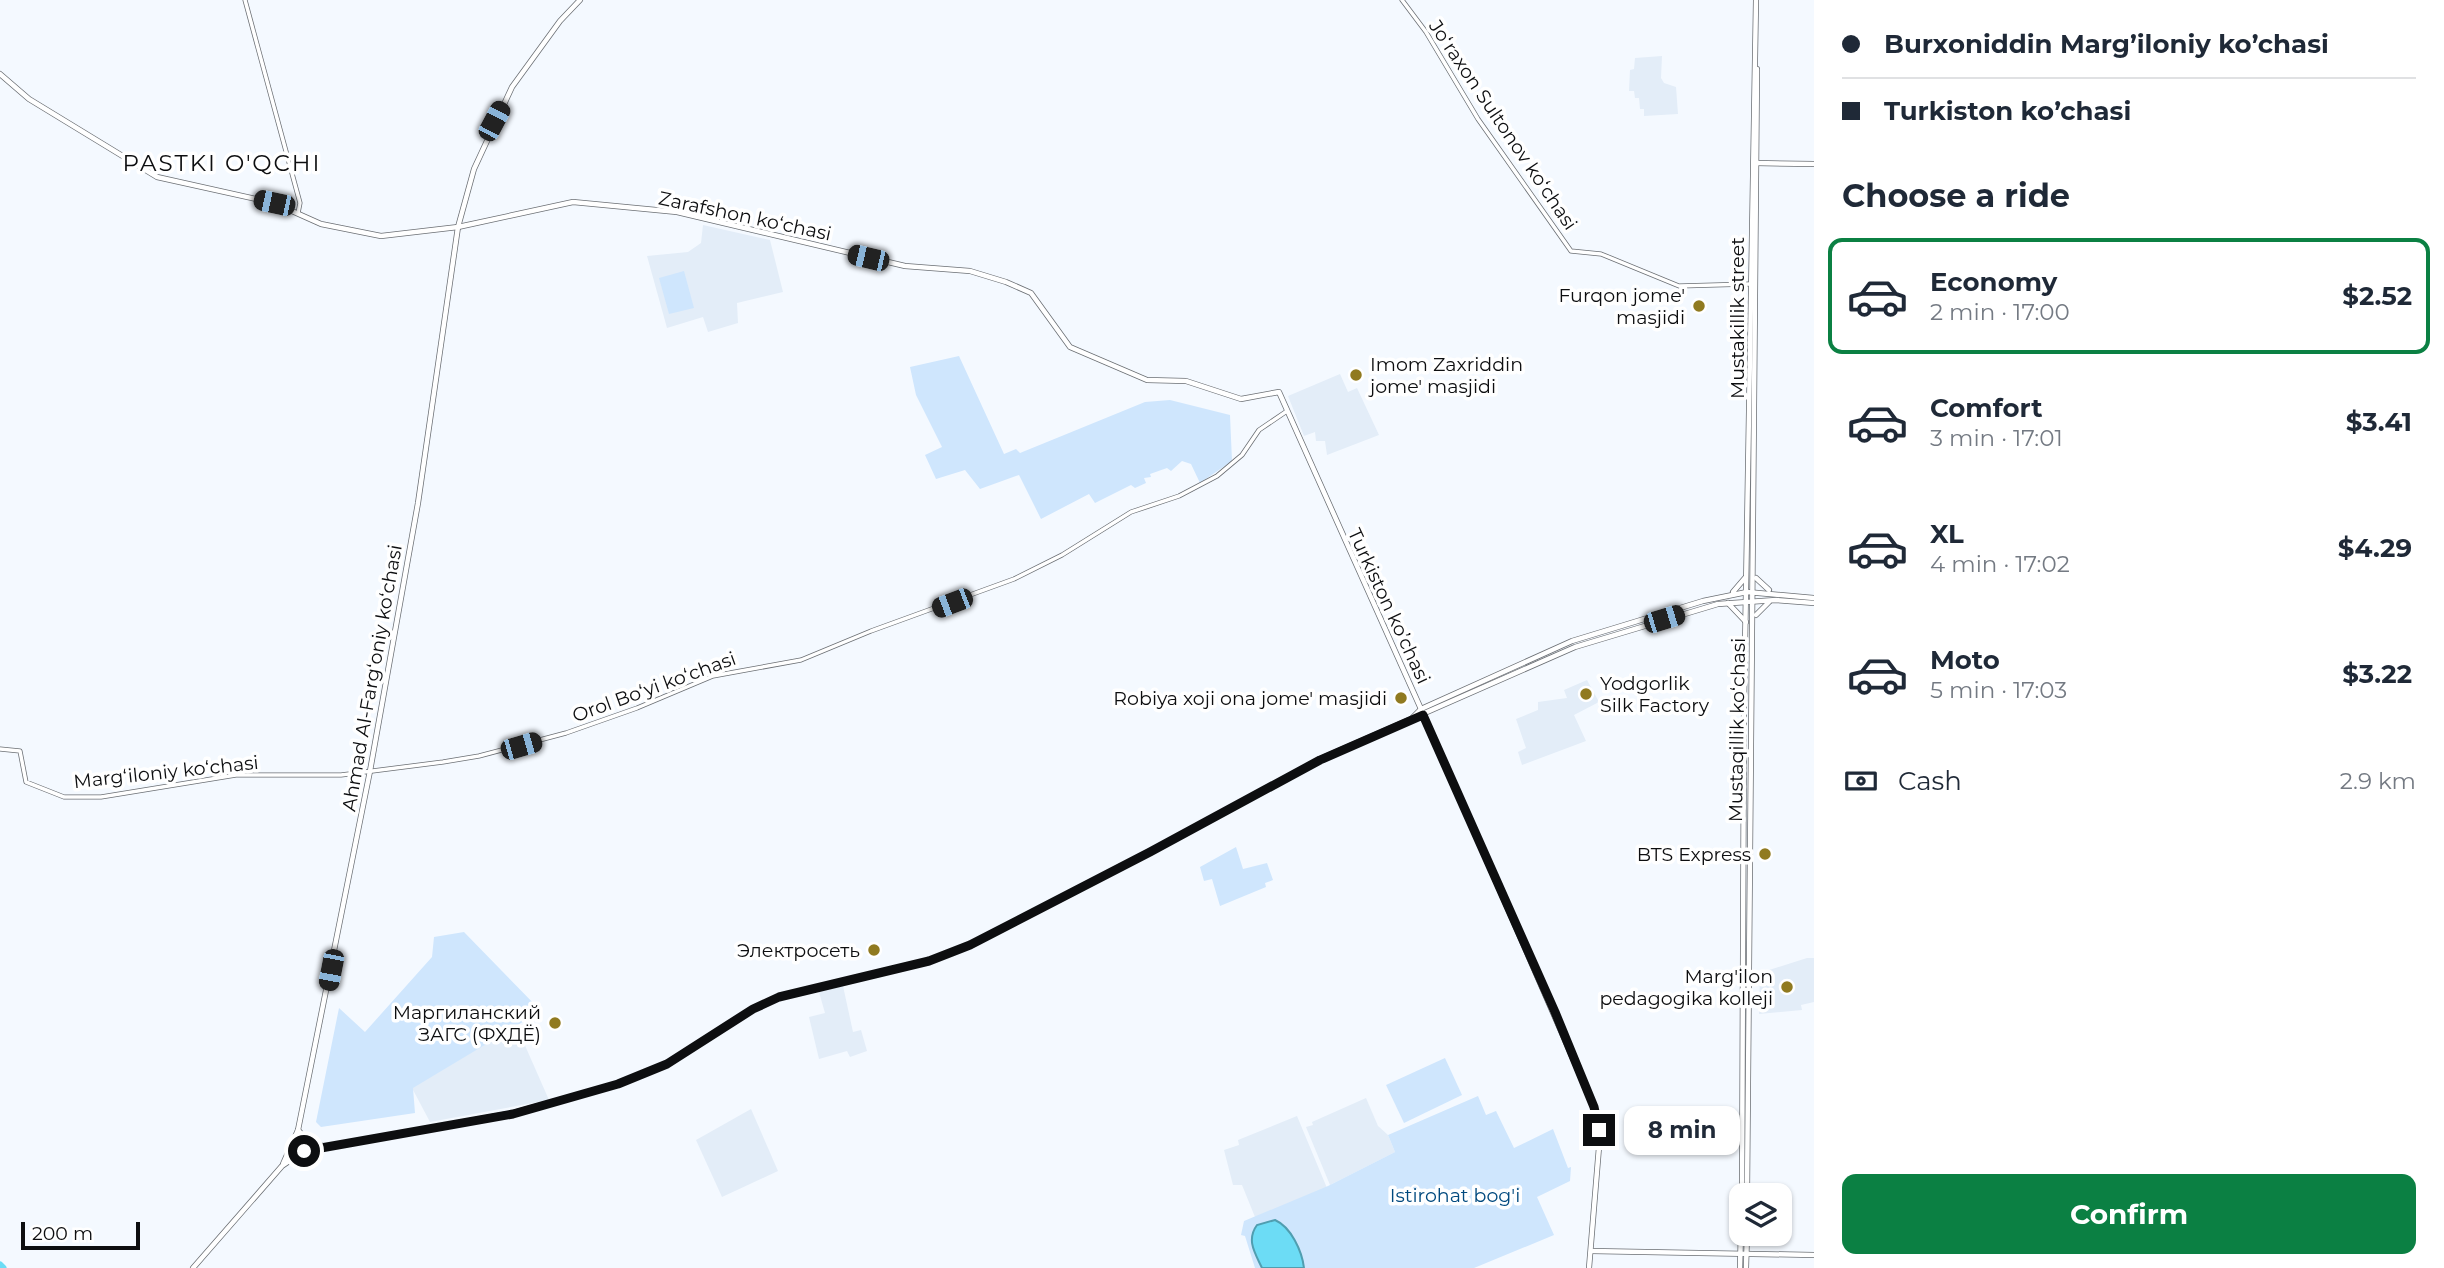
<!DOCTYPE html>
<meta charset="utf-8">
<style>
:root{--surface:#fff;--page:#f6f6f7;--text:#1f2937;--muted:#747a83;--line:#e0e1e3;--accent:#0b8043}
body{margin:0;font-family:Montserrat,sans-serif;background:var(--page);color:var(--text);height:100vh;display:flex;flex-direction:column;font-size:26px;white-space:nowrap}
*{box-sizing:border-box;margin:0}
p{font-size:23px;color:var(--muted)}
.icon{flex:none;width:38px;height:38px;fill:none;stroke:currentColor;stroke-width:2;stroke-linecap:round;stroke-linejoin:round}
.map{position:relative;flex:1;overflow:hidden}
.side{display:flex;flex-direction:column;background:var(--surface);width:630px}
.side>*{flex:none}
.guide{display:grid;align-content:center;height:154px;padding:0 28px;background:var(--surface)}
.buttons{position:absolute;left:1729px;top:1183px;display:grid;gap:14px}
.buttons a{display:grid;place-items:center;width:63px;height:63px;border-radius:14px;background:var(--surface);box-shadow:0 2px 5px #0004;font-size:35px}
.scale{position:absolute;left:21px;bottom:18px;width:119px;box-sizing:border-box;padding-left:7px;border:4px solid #0d0e10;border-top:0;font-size:19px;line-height:24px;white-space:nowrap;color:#0d0e10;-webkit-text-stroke:5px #fff;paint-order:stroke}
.end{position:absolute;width:32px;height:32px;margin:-16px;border:9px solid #0d0e10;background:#fff;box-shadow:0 0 0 4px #fff}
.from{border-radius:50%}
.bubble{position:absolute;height:49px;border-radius:14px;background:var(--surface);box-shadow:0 2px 5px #0004;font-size:23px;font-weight:700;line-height:49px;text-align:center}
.car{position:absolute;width:21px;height:42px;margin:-21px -10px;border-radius:9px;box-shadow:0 0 5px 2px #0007;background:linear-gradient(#222 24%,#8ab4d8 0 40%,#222 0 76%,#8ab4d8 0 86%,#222 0)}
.guide b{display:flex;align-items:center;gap:24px;height:66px;font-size:26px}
.guide b+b{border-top:2px solid var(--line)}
.guide i{width:18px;height:18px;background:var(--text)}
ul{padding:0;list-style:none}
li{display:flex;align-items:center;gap:21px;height:116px;margin:0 14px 10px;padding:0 14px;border:4px solid transparent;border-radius:14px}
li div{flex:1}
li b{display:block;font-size:26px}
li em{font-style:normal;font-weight:700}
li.on{border-color:var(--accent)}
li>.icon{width:63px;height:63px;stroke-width:1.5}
h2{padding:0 28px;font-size:32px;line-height:84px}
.pay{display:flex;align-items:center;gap:18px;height:77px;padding:0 28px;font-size:26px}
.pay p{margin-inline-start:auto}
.cta{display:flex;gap:14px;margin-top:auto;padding:14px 28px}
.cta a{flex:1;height:80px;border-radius:14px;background:var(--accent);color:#fff;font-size:28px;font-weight:700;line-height:80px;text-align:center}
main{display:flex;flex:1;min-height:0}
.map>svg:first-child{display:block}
</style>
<main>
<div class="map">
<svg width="1814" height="1268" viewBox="0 0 1814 1268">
<rect width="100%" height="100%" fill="#f4f9ff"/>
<g fill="#e3edf8">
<path d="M1662 56 1661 78 1664 83 1676 87 1678 114 1644 116V109H1640L1639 98H1635L1634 91H1629L1630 70 1634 69 1635 58Z"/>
<path d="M703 225 770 240 783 292 737 303 738 323 708 332 703 317 667 328 647 256 688 252 701 243Z"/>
<path d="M1340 374 1348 392 1357 388 1379 435 1327 455 1325 441H1316L1315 432 1304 436 1288 396Z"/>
<path d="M1587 680 1599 702 1574 715 1586 741 1522 765 1518 752 1526 748 1516 719 1538 710V702L1567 698 1564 690Z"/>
<path d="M1807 958H1814V1002L1801 1005 1802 1010 1759 1014 1760 973Z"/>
<path d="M843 986 853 1032 861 1030 867 1051 850 1057 847 1051 819 1059 809 1017 825 1013 819 992Z"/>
<path d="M516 1025 549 1100 430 1122 412 1088Z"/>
<path d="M1366 1098 1378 1126 1388 1135 1395 1152 1330 1185 1306 1127 1313 1125 1312 1122Z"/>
<path d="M751 1109 778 1171 722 1197 696 1140Z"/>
<path d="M1297 1116 1327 1188 1255 1217 1242 1185H1233L1224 1150 1239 1145 1238 1140Z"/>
</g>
<g fill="#cfe6fd">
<path d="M684 271 694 308 669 314 659 278Z"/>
<path d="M959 356 1004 454 1016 449 1020 453 1145 402 1170 400 1230 415 1232 461 1200 483 1191 464 1182 461 1171 471 1167 468 1150 474 1151 477 1144 478 1146 483 1135 488 1131 485 1095 503 1089 494 1041 519 1019 475 980 489 965 470 936 479 925 455 942 447 916 395 910 367Z"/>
<path d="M1236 847 1243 869 1267 863 1273 880 1265 883 1266 887 1220 906 1212 879 1204 881 1200 867Z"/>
<path d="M464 932 541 1011 413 1088 415 1113 321 1127 316 1122 339 1008 365 1032 432 957 434 937Z"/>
<path d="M1445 1058 1462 1095 1404 1123 1386 1085Z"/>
<path d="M1478 1096 1486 1115 1496 1111 1514 1148 1553 1129 1568 1168 1571 1167 1570 1181 1537 1197 1554 1235 1474 1268H1255L1245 1236 1241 1235 1244 1221 1328 1186 1395 1152 1388 1135Z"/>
</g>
<path fill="#6cdcf5" stroke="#509eb0" stroke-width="2" d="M1275 1220C1291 1227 1302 1251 1304 1268H1262C1255 1253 1246 1240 1257 1225Z"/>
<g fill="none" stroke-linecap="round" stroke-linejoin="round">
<path stroke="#6cdcf5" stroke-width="7" d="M0 1265 3 1268"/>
<defs>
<g id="tertiary">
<path d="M245 0 300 203 298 213"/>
<path d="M1402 0 1426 32 1478 119 1571 251 1601 254 1679 286 1750 284"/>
<path d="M0 749 20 751 26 782 64 797H101L236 775H341L443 762 479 756 566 733 637 708 713 676 801 660 871 631 1014 579 1062 555 1131 512 1179 496 1217 476 1242 455 1259 430 1287 411"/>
</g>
<g id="secondary">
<path d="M0 74 29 99 157 177 274 203 321 224 381 236 458 227 573 202 677 212 905 266 970 271 1006 282 1031 293 1070 347 1147 380 1186 381 1241 399 1279 392 1421 709 1594 1107 1599 1147 1589 1268"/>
<path d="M1591 1251 1814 1255"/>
</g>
<g id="primary">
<path d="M1755 163 1814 164"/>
<path d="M1756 578 1769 590"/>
<path d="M1733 592 1745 578"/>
<path d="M1728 603 1746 622"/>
<path d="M1756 615 1769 602"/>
<path d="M1413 717 1421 709 1572 641 1703 601 1747 592 1814 598"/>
<path d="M304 1151 298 1130 370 771 418 503 458 227 474 169 512 87 560 21 580 0"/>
<path d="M283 1164 298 1130 310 1143 323 1146"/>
<path d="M1742 1195 1744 706 1756 0"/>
<path d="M1747 1195 1757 69"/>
<path d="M193 1268 282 1166 304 1151 513 1113 618 1084 667 1064 753 1009 779 997 929 961 970 945 1150 852 1320 759 1575 647 1718 604 1776 600 1814 603"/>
<path d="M1740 1268 1741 1228"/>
<path d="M1746 1268 1747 1234"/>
</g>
</defs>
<use href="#tertiary" stroke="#6b6f74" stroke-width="5"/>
<use href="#secondary" stroke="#6b6f74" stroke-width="6"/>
<use href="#primary" stroke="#6b6f74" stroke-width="6"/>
<use href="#tertiary" stroke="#fff" stroke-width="3.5"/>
<use href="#secondary" stroke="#fff" stroke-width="4.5"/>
<use href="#primary" stroke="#fff" stroke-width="4.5"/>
</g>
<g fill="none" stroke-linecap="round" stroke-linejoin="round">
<path stroke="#0d0e10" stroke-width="9" d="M304 1151 513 1114 618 1084 667 1064 753 1009 779 997 929 961 970 945 1150 852 1320 760 1423 715 1555 1012 1594 1107 1599 1130"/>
</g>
<g fill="#907a20" stroke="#fff" stroke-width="2.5">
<circle cx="1699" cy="306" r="7"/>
<circle cx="1356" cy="375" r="7"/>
<circle cx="1586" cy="694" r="7"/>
<circle cx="1401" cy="698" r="7"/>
<circle cx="1765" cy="854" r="7"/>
<circle cx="874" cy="950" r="7"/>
<circle cx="1787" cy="987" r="7"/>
<circle cx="555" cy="1023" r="7"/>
</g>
<g text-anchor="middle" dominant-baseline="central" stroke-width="7" stroke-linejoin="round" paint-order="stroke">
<g font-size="19" fill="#0d0e10" stroke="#fff">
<text transform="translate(1503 125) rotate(56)">Joʻraxon Sultonov koʻchasi</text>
<text transform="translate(745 216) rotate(12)">Zarafshon koʻchasi</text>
<text transform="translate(1737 318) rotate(-90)">Mustakillik street</text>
<text transform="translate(1389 606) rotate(65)">Turkiston ko’chasi</text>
<text transform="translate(372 678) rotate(-80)">Ahmad Al-Fargʻoniy koʻchasi</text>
<text transform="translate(654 687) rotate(-20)">Orol Boʻyi koʻchasi</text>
<text transform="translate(1737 730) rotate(-89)">Mustaqillik koʻchasi</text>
<text transform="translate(166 772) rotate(-6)">Margʻiloniy koʻchasi</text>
</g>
<g font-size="19" fill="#0d0e10" stroke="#fff" text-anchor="end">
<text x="1685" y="295">Furqon jome'<tspan x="1685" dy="22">masjidi</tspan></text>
<text x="1370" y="364" text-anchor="start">Imom Zaxriddin<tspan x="1370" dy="22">jome' masjidi</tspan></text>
<text x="1600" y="683" text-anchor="start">Yodgorlik<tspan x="1600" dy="22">Silk Factory</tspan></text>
<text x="1387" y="698">Robiya xoji ona jome' masjidi</text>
<text x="1751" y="854">BTS Express</text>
<text x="860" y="950">Электросеть</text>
<text x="1773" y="976">Marg'ilon<tspan x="1773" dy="22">pedagogika kolleji</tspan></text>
<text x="541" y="1012">Маргиланский<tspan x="541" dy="22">ЗАГС (ФХДЁ)</tspan></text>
</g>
<g font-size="19" fill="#00497e" stroke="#fff">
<text x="1455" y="1195">Istirohat bog'i</text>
</g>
<g font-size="23" letter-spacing="2" fill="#0d0e10" stroke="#fff">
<text x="222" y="163">PASTKI O'QCHI</text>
</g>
</g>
</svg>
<div class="buttons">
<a><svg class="icon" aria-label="layers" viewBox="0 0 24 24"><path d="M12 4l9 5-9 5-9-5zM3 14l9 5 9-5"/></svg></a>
</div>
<div class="scale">200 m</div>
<i class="end from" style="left:304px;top:1151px"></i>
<i class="end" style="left:1599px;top:1130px"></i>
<div class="bubble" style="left:1624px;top:1106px;width:116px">8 min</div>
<i class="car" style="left:494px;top:121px;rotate:28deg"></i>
<i class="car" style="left:274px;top:203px;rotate:282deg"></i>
<i class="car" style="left:868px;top:258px;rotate:283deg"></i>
<i class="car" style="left:952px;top:603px;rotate:249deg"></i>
<i class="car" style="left:1664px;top:619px;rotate:73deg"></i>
<i class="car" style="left:521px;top:746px;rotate:74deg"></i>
<i class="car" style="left:331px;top:970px;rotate:191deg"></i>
</div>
<section class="side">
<div class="guide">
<b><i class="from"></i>Burxoniddin Marg’iloniy ko’chasi</b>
<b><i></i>Turkiston ko’chasi</b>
</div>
<h2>Choose a ride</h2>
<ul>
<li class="on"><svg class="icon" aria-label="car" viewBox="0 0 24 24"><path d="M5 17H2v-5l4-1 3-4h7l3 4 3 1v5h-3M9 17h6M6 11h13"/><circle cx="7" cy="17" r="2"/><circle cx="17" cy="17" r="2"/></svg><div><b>Economy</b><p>2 min · 17:00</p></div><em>$2.52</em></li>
<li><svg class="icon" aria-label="car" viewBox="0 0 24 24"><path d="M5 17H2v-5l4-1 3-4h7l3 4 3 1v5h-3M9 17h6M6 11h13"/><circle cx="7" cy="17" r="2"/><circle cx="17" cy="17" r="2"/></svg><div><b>Comfort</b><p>3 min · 17:01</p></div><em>$3.41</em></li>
<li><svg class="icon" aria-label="car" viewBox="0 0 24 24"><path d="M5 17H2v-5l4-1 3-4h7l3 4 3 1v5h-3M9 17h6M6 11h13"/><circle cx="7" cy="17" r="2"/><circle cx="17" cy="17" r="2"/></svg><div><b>XL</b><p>4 min · 17:02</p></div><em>$4.29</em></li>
<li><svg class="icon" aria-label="car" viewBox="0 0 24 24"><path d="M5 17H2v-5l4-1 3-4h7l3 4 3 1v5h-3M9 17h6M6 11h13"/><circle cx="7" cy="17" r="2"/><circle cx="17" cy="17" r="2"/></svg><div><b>Moto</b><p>5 min · 17:03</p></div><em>$3.22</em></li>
</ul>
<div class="pay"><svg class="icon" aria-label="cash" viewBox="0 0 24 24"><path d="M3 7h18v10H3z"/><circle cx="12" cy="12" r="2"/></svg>Cash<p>2.9 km</p></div>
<div class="cta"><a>Confirm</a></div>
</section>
</main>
